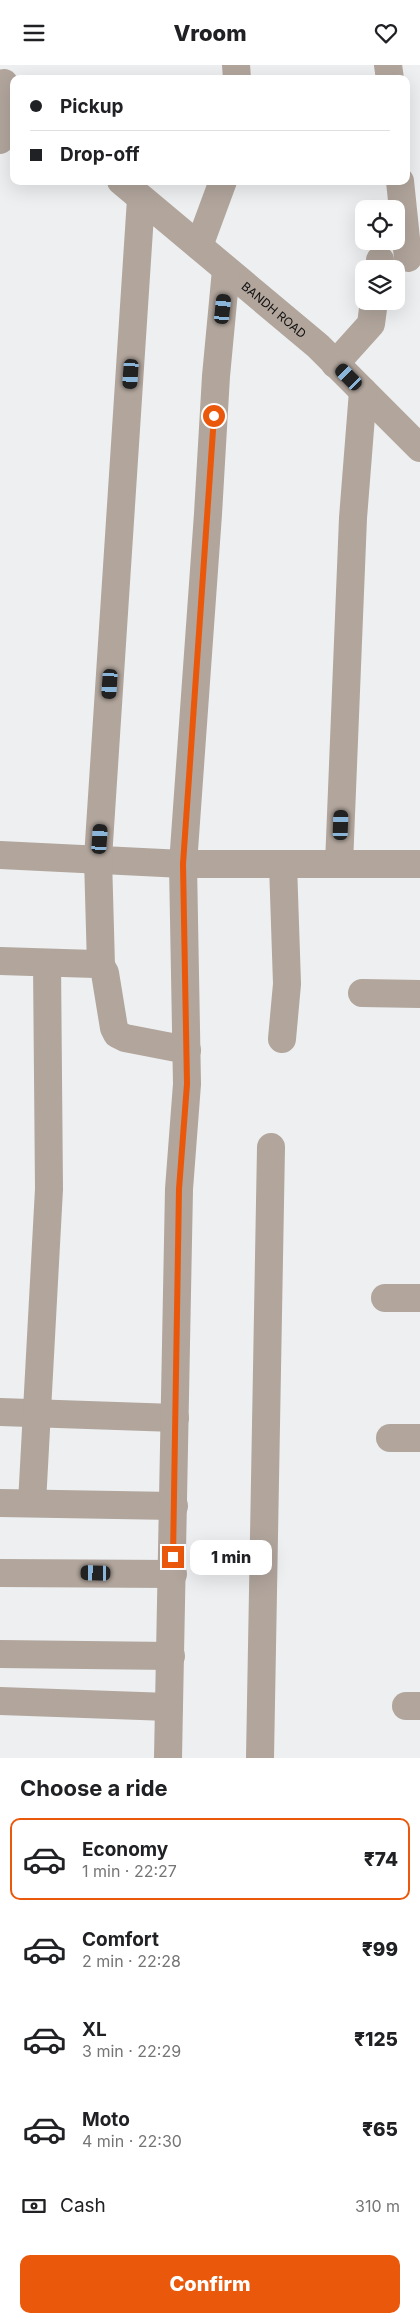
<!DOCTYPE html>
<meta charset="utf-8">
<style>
:root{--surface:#fff;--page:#f6f6f6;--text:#202124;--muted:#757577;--line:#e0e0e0;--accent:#ea580c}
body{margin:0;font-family:Inter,sans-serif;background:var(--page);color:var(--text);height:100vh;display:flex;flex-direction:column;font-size:19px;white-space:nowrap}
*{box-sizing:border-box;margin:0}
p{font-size:16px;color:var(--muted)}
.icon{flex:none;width:28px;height:28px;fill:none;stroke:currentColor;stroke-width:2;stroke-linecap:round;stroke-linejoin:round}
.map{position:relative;height:1693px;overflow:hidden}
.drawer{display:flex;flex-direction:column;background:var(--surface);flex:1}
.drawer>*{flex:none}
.top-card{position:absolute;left:10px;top:10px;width:400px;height:110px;border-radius:10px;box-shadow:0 5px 20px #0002;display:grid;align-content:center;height:110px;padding:0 20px;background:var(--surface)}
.controls{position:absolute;left:355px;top:135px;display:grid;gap:10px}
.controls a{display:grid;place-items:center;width:50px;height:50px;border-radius:10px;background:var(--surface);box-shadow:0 5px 20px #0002;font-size:25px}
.end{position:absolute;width:22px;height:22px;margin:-11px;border:6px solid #ea580c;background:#fff;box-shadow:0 0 0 2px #fff}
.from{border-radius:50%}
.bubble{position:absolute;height:35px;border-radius:10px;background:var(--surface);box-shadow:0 5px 20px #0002;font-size:16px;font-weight:800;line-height:35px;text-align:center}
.car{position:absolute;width:15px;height:30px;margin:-15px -8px;border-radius:6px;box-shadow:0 0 4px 1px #0007;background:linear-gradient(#222 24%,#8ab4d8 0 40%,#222 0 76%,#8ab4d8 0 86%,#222 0)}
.top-card b{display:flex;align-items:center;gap:18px;height:48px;font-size:19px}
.top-card b+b{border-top:1px solid var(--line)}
.top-card i{width:12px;height:12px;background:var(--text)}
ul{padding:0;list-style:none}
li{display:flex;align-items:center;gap:15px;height:82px;margin:0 10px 8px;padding:0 10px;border:2px solid transparent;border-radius:10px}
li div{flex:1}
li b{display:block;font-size:19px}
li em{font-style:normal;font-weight:800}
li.on{border-color:var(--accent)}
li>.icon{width:45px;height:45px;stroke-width:1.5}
h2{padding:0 20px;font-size:22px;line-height:60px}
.pay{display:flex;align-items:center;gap:12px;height:55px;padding:0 20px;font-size:19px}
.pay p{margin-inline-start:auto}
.button{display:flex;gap:10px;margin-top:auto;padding:10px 20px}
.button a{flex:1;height:58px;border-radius:10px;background:var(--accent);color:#fff;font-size:20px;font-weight:800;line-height:58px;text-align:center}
header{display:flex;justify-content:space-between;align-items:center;height:65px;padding:0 20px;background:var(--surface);font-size:22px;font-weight:800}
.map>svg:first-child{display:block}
</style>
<header><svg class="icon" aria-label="menu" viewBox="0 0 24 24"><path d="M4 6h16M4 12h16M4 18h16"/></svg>Vroom<svg class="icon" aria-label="heart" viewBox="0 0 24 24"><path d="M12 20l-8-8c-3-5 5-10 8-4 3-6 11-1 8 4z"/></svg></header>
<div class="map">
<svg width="420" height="1693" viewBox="0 0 420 1693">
<rect width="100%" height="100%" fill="#edeff1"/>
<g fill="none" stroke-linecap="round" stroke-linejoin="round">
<g stroke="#b1a59c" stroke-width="28">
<path d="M236 0 237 14"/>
<path d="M388 0 390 14"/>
<path d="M0 75 4 18"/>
<path id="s1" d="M121 116 318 281 420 383"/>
<path d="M400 116 408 193"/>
<path d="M199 181 223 116"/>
<path d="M379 204 380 195"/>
<path d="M335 299 371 259 374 236"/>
<path d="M0 790 183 799H420"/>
<path d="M339 799 353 453 363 326"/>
<path d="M0 896 95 899 101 901 105 908 114 963 117 969 125 973 187 985"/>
<path d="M101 901 98 793 141 134"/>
<path d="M362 928 420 929"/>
<path d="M282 974 287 919 283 799"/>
<path d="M385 1233H420"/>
<path d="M0 1347 175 1353"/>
<path d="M390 1373H420"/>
<path d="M0 1438 174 1441"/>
<path d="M32 1438 49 1124 47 898"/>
<path d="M0 1508 173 1509"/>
<path d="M0 1589 171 1591"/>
<path d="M0 1636 169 1642"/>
<path d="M406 1641H420"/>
<path d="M168 1693 179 1124 187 1019 183 799 208 449 216 311 226 205"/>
<path d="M260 1693 271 1082"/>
</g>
</g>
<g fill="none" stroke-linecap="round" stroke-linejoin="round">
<path stroke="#ea580c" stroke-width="6" d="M173 1492 179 1124 187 1019 183 799 214 351"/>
</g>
<g text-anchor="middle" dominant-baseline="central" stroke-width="5" stroke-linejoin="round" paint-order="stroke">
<g font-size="12" fill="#101011" stroke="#edeff1">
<text stroke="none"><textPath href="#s1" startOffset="200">BANDH ROAD</textPath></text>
</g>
</g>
</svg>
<div class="controls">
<a><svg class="icon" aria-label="locate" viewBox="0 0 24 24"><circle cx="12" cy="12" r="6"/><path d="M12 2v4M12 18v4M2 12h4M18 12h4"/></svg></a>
<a><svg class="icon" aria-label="layers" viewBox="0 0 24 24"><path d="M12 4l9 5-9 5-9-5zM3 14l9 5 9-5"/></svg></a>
</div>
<i class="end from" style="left:214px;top:351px"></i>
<i class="end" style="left:173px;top:1492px"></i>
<div class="bubble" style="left:190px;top:1475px;width:82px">1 min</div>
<i class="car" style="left:223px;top:244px;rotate:6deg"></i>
<i class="car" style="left:131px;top:309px;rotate:184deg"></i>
<i class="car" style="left:349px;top:312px;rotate:315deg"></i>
<i class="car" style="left:110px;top:619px;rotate:184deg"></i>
<i class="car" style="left:341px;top:760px;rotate:2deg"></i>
<i class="car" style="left:100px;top:774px;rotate:4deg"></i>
<i class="car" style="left:96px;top:1508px;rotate:271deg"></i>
<div class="top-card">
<b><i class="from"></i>Pickup</b>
<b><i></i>Drop-off</b>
</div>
</div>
<section class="drawer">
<h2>Choose a ride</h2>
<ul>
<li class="on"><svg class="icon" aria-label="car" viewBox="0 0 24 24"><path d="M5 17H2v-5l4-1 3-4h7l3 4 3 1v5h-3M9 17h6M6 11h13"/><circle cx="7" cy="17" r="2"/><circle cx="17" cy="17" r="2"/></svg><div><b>Economy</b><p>1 min · 22:27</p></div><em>₹74</em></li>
<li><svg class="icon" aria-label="car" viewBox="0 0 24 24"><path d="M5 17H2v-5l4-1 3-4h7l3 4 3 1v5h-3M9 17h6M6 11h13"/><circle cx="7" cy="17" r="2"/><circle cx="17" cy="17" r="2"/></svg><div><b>Comfort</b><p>2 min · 22:28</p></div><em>₹99</em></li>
<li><svg class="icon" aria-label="car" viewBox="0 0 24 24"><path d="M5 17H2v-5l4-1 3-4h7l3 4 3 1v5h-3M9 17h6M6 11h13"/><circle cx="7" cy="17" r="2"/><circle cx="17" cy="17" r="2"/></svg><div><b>XL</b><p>3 min · 22:29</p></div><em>₹125</em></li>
<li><svg class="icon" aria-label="car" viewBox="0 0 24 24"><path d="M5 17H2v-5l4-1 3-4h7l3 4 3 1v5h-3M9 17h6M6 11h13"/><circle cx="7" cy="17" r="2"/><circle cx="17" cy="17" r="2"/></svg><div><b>Moto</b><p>4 min · 22:30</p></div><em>₹65</em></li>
</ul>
<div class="pay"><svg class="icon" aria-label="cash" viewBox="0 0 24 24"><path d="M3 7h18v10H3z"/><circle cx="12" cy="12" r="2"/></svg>Cash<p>310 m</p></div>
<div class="button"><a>Confirm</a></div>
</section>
